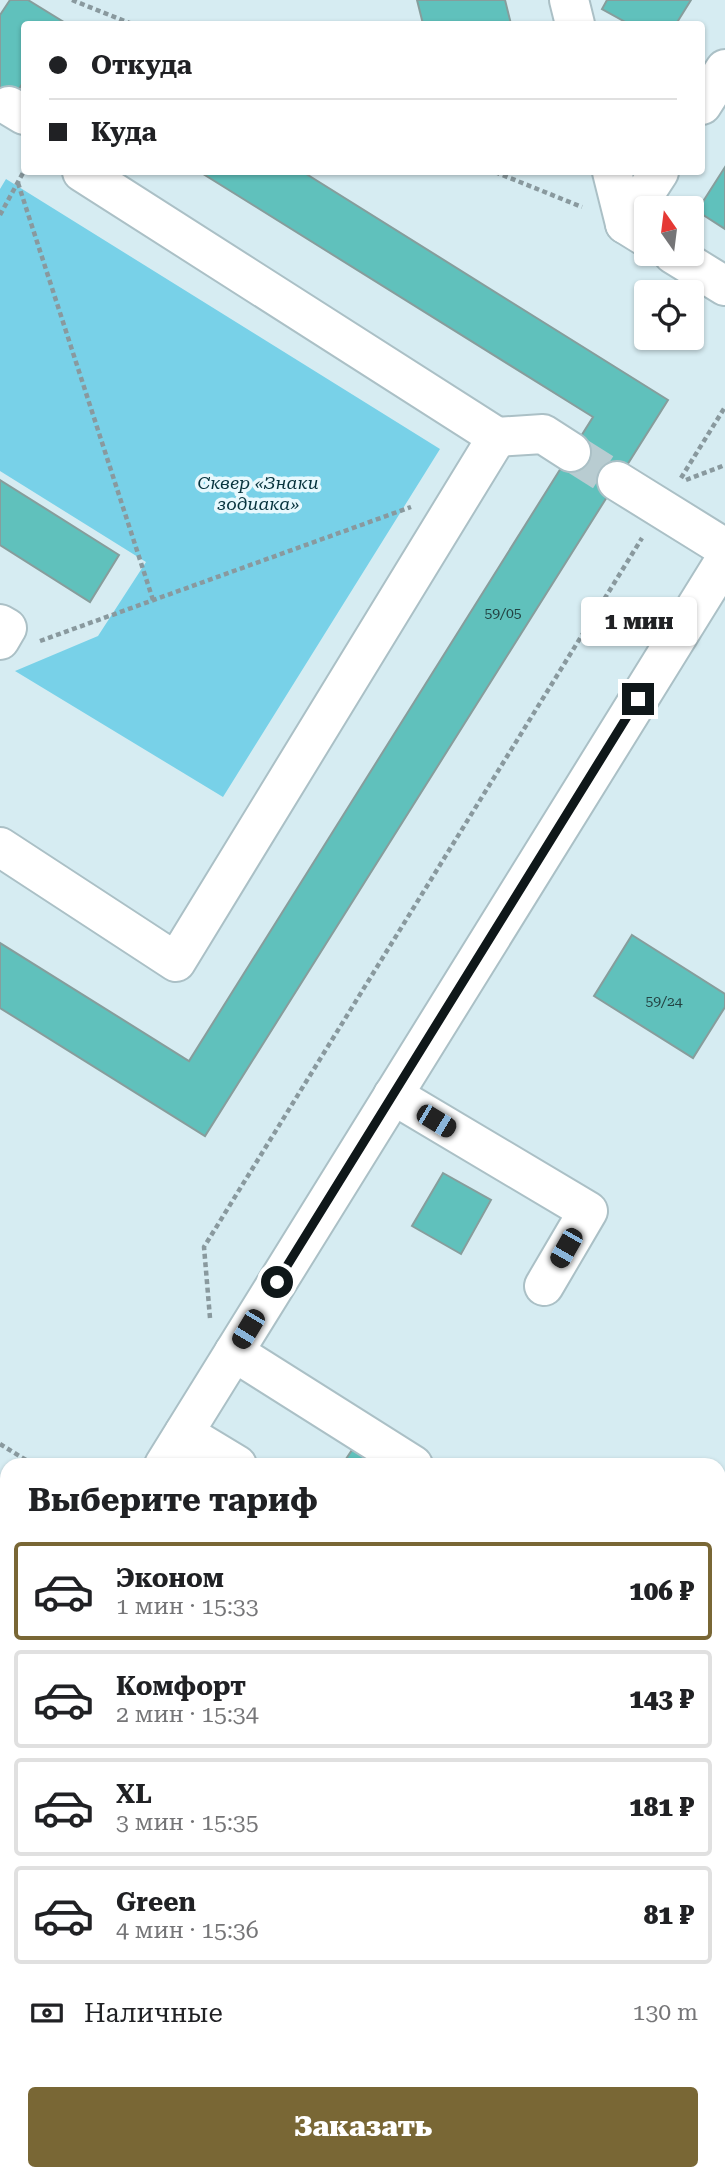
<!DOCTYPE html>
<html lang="ru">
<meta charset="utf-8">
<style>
:root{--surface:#fff;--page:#f2f2f2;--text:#202124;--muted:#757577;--line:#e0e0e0;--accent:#796735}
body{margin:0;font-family:"Roboto Serif",serif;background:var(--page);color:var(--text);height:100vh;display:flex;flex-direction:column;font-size:26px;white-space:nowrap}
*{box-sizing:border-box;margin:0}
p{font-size:23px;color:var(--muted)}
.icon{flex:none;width:38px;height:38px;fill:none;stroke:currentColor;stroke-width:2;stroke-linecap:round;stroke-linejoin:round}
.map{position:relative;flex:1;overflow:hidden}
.sheet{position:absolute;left:0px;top:1458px;width:726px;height:723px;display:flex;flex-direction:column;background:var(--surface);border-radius:21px 21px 0 0;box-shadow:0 2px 5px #0004}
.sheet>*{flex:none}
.top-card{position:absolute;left:21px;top:21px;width:684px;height:154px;border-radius:7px;box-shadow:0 2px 5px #0004;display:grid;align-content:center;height:154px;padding:0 28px;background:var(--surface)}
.needle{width:46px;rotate:346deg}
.buttons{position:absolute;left:634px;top:196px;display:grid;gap:14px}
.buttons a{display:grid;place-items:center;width:70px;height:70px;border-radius:7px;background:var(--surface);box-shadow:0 2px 5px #0004;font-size:35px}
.end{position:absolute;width:32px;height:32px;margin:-16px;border:9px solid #0f1719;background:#fff;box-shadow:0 0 0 4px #fff}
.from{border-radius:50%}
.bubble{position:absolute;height:49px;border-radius:7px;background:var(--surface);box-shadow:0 2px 5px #0004;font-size:23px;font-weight:800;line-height:49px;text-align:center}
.car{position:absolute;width:21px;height:42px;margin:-21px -10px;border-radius:9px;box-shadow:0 0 5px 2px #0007;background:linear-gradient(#222 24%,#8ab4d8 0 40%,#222 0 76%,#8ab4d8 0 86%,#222 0)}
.top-card b{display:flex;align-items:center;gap:24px;height:66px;font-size:26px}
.top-card b+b{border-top:2px solid var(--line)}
.top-card i{width:18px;height:18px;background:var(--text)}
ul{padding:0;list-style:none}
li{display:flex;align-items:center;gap:21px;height:98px;margin:0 14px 10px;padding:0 14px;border:4px solid var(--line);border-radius:7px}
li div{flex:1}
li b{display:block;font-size:26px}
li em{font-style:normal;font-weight:800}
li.on{border-color:var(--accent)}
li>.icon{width:63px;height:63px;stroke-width:1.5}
h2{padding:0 28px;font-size:32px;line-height:84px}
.pay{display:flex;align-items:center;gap:18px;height:77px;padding:0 28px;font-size:26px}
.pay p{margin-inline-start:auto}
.cta{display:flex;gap:14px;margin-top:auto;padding:14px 28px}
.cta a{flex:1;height:80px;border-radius:7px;background:var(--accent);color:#fff;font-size:28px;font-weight:800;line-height:80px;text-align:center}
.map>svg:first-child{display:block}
</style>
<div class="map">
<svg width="725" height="2180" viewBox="0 0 725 2180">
<rect width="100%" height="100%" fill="#d6ecf2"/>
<g fill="#78d1e8">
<path d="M6 179 440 449 223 797 15 671 98 636 146 562 0 471V189Z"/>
<path d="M0 1675 7 1679V1814L0 1809Z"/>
<path d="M719 2123 725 2126V2180H596L586 2174H719Z"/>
</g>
<g fill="#60c1bc" stroke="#879d9c" stroke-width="2">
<path d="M10 0H28L67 24H24V81L0 119V15Z"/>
<path d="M417 0H505L511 24H423Z"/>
<path d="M607 0H691L676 24H629L602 9Z"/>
<path d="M725 167V229L697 211Z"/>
<path d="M200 172H303L668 400 205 1136 0 1008V943L189 1061 593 417Z"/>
<path d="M0 480 119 555 90 602 0 545Z"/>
<path d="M632 935 725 994V1007L693 1058 594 996Z"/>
<path d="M443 1173 491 1200 461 1254 412 1226Z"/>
<path d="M354 1447 380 1465H342Z"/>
<path d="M0 1954 7 1958V2068L0 2079Z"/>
<path d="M289 2174H326L322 2180H285Z"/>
</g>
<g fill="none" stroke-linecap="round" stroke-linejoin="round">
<path stroke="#b8ccd1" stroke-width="38" stroke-dasharray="38 19" stroke-linecap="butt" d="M571 452 617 481"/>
<defs>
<g id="minor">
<path d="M569 0 575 24"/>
<path d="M702 105 725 69"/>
<path d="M9 106 24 115"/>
<path d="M612 172 625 224 646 237"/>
<path d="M625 224 659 172"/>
<path d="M673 254 725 286"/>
<path d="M497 437 543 434 571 452"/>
<path d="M617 481 725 548"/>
<path d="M0 624 7 628 0 640"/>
<path d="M0 847 176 962 497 437 82 172"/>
<path d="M393 1095 588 1211 544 1286"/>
<path d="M234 1352 413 1465"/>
<path d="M184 1433 237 1465"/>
<path d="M164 1465 725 560"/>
<path d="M0 1509 7 1514"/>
<path d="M0 1659 7 1663"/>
<path d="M0 1836 7 1840"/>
<path d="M719 2103 725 2107"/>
<path d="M538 2174 548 2180"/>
<path d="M418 2180V2174"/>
</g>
</defs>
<use href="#minor" stroke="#abc0c6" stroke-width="42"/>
<g stroke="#89999e" stroke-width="4.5" stroke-dasharray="5 3.5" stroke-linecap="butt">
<path d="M72 0 132 24"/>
<path d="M495 172 582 207"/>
<path d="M18 183 153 600"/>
<path d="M0 215 24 171"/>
<path d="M681 478 725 407"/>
<path d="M686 480 725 465"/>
<path d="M40 641 411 507"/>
<path d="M210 1318 204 1247 642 538"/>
<path d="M0 1444 34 1465"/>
<path d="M719 1891 725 1894"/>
</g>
<use href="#minor" stroke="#fff" stroke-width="38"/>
</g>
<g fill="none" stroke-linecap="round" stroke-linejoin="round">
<path stroke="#0f1719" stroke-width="9" d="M277 1282 638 699"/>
</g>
<g text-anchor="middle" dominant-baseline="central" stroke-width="7" stroke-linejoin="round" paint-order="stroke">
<g font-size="14" fill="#234242">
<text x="503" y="613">59/05</text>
<text x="664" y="1001">59/24</text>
</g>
<g font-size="18" font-style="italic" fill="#07333d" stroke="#e7f8fd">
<text x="258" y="482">Сквер «Знаки<tspan x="258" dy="21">зодиака»</tspan></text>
</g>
</g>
</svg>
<div class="buttons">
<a><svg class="needle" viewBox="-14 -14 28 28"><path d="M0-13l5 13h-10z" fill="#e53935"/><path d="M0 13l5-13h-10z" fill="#757577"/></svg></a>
<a><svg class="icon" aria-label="locate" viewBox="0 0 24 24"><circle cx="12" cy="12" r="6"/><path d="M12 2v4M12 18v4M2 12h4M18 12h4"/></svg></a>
</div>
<i class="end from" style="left:277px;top:1282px"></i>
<i class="end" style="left:638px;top:699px"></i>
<div class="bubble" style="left:581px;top:597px;width:116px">1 мин</div>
<i class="car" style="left:436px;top:1121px;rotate:121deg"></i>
<i class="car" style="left:566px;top:1248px;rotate:210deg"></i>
<i class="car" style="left:248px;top:1329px;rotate:211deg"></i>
<div class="top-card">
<b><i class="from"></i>Откуда</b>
<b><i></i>Куда</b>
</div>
<section class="sheet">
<h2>Выберите тариф</h2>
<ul>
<li class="on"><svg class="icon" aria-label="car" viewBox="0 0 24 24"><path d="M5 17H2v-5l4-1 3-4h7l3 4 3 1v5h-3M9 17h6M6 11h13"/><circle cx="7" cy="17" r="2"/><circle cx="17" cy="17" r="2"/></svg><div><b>Эконом</b><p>1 мин · 15:33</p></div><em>106 ₽</em></li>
<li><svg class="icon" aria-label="car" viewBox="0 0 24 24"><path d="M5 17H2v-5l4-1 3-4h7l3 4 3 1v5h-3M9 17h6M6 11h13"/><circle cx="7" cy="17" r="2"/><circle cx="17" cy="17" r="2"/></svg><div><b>Комфорт</b><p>2 мин · 15:34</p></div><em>143 ₽</em></li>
<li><svg class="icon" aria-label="car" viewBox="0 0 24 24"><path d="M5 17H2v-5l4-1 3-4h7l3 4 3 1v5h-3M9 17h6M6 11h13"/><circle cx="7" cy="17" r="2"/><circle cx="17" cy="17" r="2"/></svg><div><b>XL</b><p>3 мин · 15:35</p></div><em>181 ₽</em></li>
<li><svg class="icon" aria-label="car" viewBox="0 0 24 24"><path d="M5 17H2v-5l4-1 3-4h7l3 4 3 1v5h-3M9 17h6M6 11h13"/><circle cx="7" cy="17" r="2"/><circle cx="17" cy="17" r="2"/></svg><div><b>Green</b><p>4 мин · 15:36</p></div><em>81 ₽</em></li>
</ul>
<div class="pay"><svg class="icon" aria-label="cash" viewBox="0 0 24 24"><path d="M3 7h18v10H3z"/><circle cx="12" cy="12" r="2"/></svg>Наличные<p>130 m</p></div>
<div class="cta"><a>Заказать</a></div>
</section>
</div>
